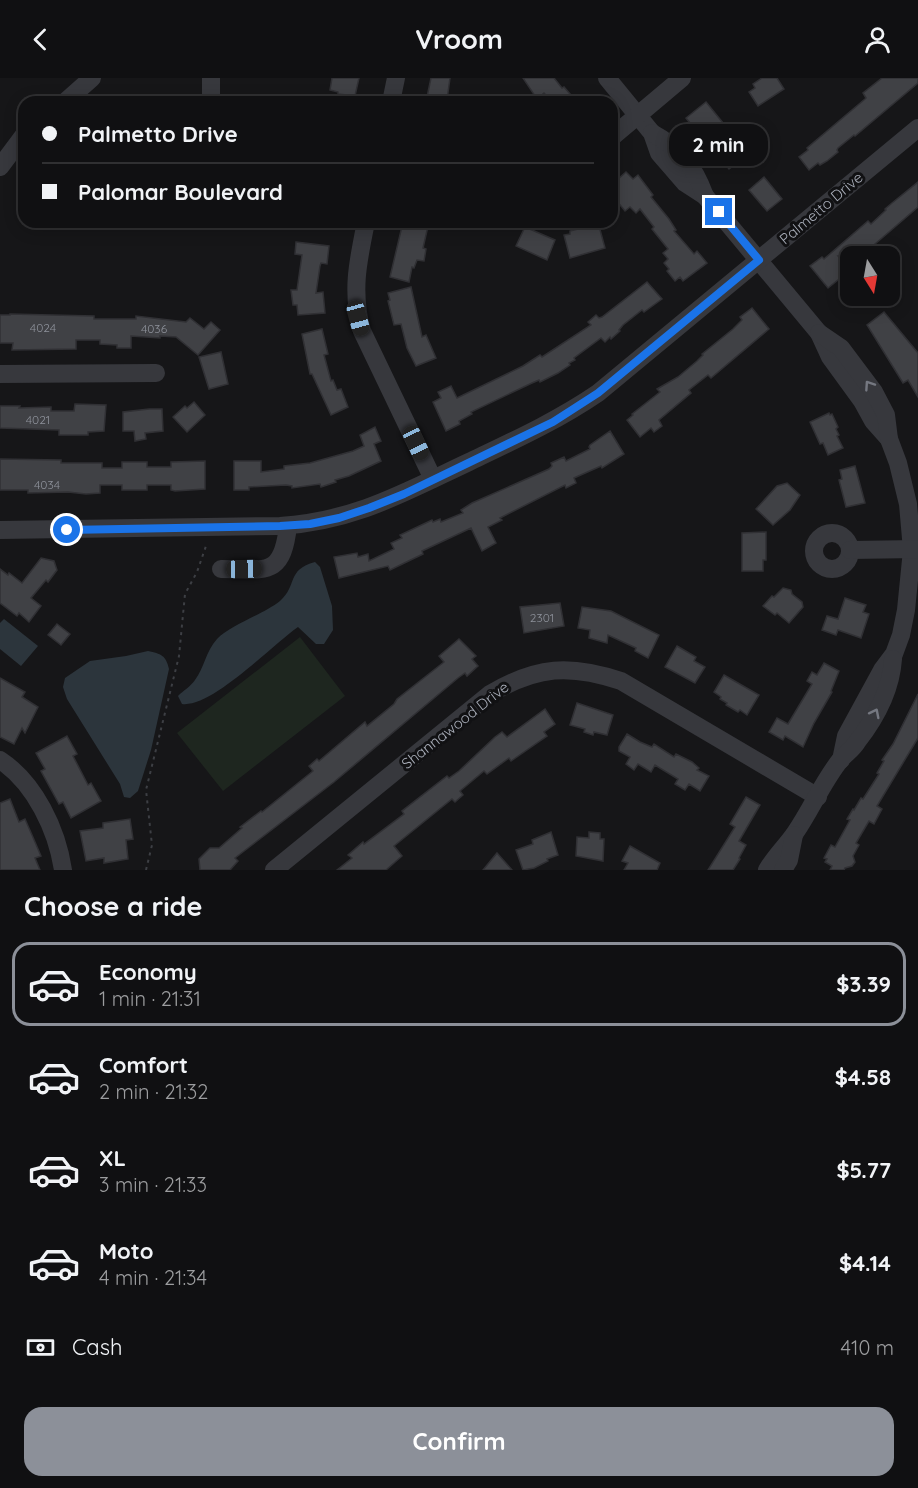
<!DOCTYPE html>
<meta charset="utf-8">
<style>
:root{--surface:#101012;--page:#1e1e20;--text:#f1f3f6;--muted:#9c9d9f;--line:#303032;--accent:#8c9099}
body{margin:0;font-family:Quicksand,sans-serif;background:var(--page);color:var(--text);height:100vh;display:flex;flex-direction:column;font-size:22px;white-space:nowrap}
*{box-sizing:border-box;margin:0}
p{font-size:20px;color:var(--muted)}
.icon{flex:none;width:33px;height:33px;fill:none;stroke:currentColor;stroke-width:2;stroke-linecap:round;stroke-linejoin:round}
.map{position:relative;height:792px;overflow:hidden}
.panel{display:flex;flex-direction:column;background:var(--surface);flex:1}
.panel>*{flex:none}
.top-card{position:absolute;left:18px;top:18px;width:600px;height:132px;border-radius:18px;box-shadow:0 3px 15px #0003,0 0 0 2px var(--line);display:grid;align-content:center;height:132px;padding:0 24px;background:var(--surface)}
.needle{width:39px;rotate:169deg}
.tools{position:absolute;left:840px;top:168px;display:grid;gap:12px}
.tools a{display:grid;place-items:center;width:60px;height:60px;border-radius:12px;background:var(--surface);box-shadow:0 3px 15px #0003,0 0 0 2px var(--line);font-size:30px}
.end{position:absolute;width:27px;height:27px;margin:-14px;border:8px solid #1a73e8;background:#fff;box-shadow:0 0 0 3px #fff}
.from{border-radius:50%}
.bubble{position:absolute;height:42px;border-radius:18px;background:var(--surface);box-shadow:0 3px 15px #0003,0 0 0 2px var(--line);font-size:20px;font-weight:800;line-height:42px;text-align:center}
.car{position:absolute;width:18px;height:36px;margin:-18px -9px;border-radius:8px;box-shadow:0 0 4px 2px #0007;background:linear-gradient(#222 24%,#8ab4d8 0 40%,#222 0 76%,#8ab4d8 0 86%,#222 0)}
.top-card b{display:flex;align-items:center;gap:21px;height:57px;font-size:22px}
.top-card b+b{border-top:2px solid var(--line)}
.top-card i{width:15px;height:15px;background:var(--text)}
ul{padding:0;list-style:none}
li{display:flex;align-items:center;gap:18px;height:84px;margin:0 12px 9px;padding:0 12px;border:3px solid transparent;border-radius:18px}
li div{flex:1}
li b{display:block;font-size:22px}
li em{font-style:normal;font-weight:800}
li.current{border-color:var(--accent)}
li>.icon{width:54px;height:54px;stroke-width:1.5}
h2{padding:0 24px;font-size:27px;line-height:72px}
.pay{display:flex;align-items:center;gap:15px;height:66px;padding:0 24px;font-size:22px}
.pay p{margin-inline-start:auto}
.action{display:flex;gap:12px;margin-top:auto;padding:12px 24px}
.action a{flex:1;height:69px;border-radius:18px;background:var(--accent);color:#fff;font-size:24px;font-weight:800;line-height:69px;text-align:center}
header{display:flex;justify-content:space-between;align-items:center;height:78px;padding:0 24px;background:var(--surface);font-size:27px;font-weight:800}
.map>svg:first-child{display:block}
</style>
<header><svg class="icon" aria-label="back" viewBox="0 0 24 24"><path d="M15 5l-7 7 7 7"/></svg>Vroom<svg class="icon" aria-label="person" viewBox="0 0 24 24"><circle cx="12" cy="8" r="4"/><path d="M4 21q1-7 8-7t8 7"/></svg></header>
<div class="map">
<svg width="918" height="792" viewBox="0 0 918 792">
<rect width="100%" height="100%" fill="#161618"/>
<path fill="#1e261f" d="M300 559 345 618 223 713 177 655Z"/>
<g fill="#2c353c">
<path d="M315 484 320 489 332 528 333 552 324 566H316L298 549C272 567 212 630 182 626L178 618C183 613 191 608 195 602 204 590 206 573 217 561 230 547 264 536 280 523 298 507 286 492 315 484Z"/>
<path d="M4 541 38 568 21 588 0 571V545Z"/>
<path d="M148 573C161 576 166 577 169 591L151 672 138 713 130 720 124 719 120 706 67 621 63 609 65 600 90 583 126 578Z"/>
</g>
<g fill="#404145" stroke="#303034" stroke-width="1.5">
<path d="M332 0H359L355 18 338 16V14L330 12Z"/>
<path d="M431 0H450L447 22 427 19Z"/>
<path d="M523 0H554L562 10 564 9 577 24H552L544 15 537 21Z"/>
<path d="M762 0H777L784 11 758 28 749 14 755 10 753 6Z"/>
<path d="M882 0H918V5L855 58 854 57 838 70 837 72 838 74 827 83 820 87 818 85 809 92 799 79 808 72 807 70 865 21 866 20 863 15Z"/>
<path d="M706 24 732 56 735 54 751 74 729 91 720 79 722 77 702 52 698 55 686 40Z"/>
<path d="M626 94 633 101 638 97 653 117 651 119 669 141 676 152 674 153 694 176 697 173 707 185 683 203 680 199 675 203 667 193 669 191 664 185 668 181 663 175 668 171 652 151 654 149 640 131 636 135 630 129 625 133 612 117V107L618 104 617 102Z"/>
<path d="M764 99 782 121 767 133 749 112Z"/>
<path d="M918 104V129L861 178H838L849 193 828 210 810 188 822 179 824 181 868 143 871 146 886 132 885 131 892 125Z"/>
<path d="M403 144H429L423 170 426 171 424 183 417 182 414 190 412 189 409 204 390 199Z"/>
<path d="M590 148 591 150 599 148 605 170 570 180 564 157 570 156V153Z"/>
<path d="M525 149 555 162 547 182 516 168Z"/>
<path d="M296 164 329 168 327 186 321 185 320 188 316 215 323 214 325 235 298 237 297 227H293L291 212H297L302 177 295 176Z"/>
<path d="M647 204 662 221 644 234 642 232 623 247 619 252 620 253 611 261 610 259 605 264 601 260 574 280 575 282 569 285 570 287 558 295 540 304 539 302 532 305 471 334 472 336 459 343 460 346 446 353 433 324 441 320 438 314 451 308 457 320 523 288 540 277 542 279 591 247 588 244 596 237 599 240 602 239Z"/>
<path d="M411 209 422 259 426 257 436 280 416 288 407 270 401 246 394 247 388 223 390 222 388 215Z"/>
<path d="M752 230 769 251 711 300 708 297 689 312 691 315 659 342 662 348 654 354 651 350 640 359 627 342 633 337 632 336 660 314 657 311 678 299 697 283 703 277 702 276 733 251 742 242 740 239Z"/>
<path d="M884 234 918 275V319L908 302 903 305 867 247Z"/>
<path d="M10 236 94 238V241H136V238L186 244 190 240 204 251 211 244 220 252 198 277 176 259 160 258V260L131 258V270H117V267L100 266V262H76V271L12 272 13 265H0V237H10Z"/>
<path d="M322 251 328 276 324 277 331 303 333 302 337 312 341 311 348 329 331 337 312 296H310L302 256Z"/>
<path d="M221 274 228 306 209 311 199 279Z"/>
<path d="M194 324 205 337 187 354 173 339 185 328 187 330Z"/>
<path d="M75 326 106 327 104 353 88 354V357H59V352L0 350V328H20L19 330 51 329V333H74Z"/>
<path d="M149 331H162L163 353 145 355 146 361 135 363 134 353H123V334Z"/>
<path d="M829 335 830 337 832 336 838 349 836 351 839 357 837 358 843 370 828 377 823 365 820 366 810 344Z"/>
<path d="M375 349 381 363 374 366 381 383 349 398 335 402 336 404 321 409 320 406 292 410V408L286 407 249 409V412H234V383H261V394L284 391V388L310 385 353 373 364 368 360 357Z"/>
<path d="M610 353 624 376 602 390 601 388 574 400 576 405 566 410 565 407 500 440 502 442 488 449 496 465 482 473 471 450 422 473 423 476 390 492 388 488 339 500 334 479 357 475 358 479 368 476 369 483 394 471 391 465 402 460 400 457 432 442 433 444 440 441 441 444 463 435 461 432 472 425 549 391 552 388 551 385 564 379 566 383 590 371 589 369 590 367Z"/>
<path d="M0 381 61 382V385H102V390H122V384H147V389H171V384L205 383V411L175 413 171 412V407H147V412H122V407H100V415L86 416 68 414 28 415V412H0Z"/>
<path d="M855 388 865 425 846 429 839 402 842 401 840 392Z"/>
<path d="M787 405 800 417 790 432 773 447 756 431 777 408Z"/>
<path d="M766 454V482H763V493H742V455Z"/>
<path d="M41 480 54 483 57 492 48 504 46 502 31 520 41 528 29 544 19 535 17 538 0 525V491L8 497 9 495 22 505Z"/>
<path d="M783 510 791 512 792 516 802 524 803 529 789 545 777 535 775 537 763 528 772 518 774 519Z"/>
<path d="M845 520 866 527 863 534 869 536 861 560 838 552 836 557 822 552 827 538 838 541Z"/>
<path d="M560 525 564 548 524 555 520 529Z"/>
<path d="M582 529 611 533 659 557 648 580 635 573 636 570 608 557 607 565 589 560 590 552 578 550Z"/>
<path d="M57 546 70 556 61 567 48 557Z"/>
<path d="M459 561 476 578 472 581 478 588 467 598 465 595 458 600 334 704 235 780 238 783 230 792H200L199 781 210 770H219L242 750 240 749 261 733 262 734 313 693 309 688 317 681 319 683 365 644 367 648 394 626 397 621 444 584 439 578Z"/>
<path d="M677 568 696 579 694 583 705 589 695 605 665 589Z"/>
<path d="M824 585 839 593 831 613 832 614 814 645 803 669 785 658 783 662 769 654 777 640 788 646 812 606 807 603 812 594 817 597Z"/>
<path d="M724 597 759 617 747 637 740 632 738 634 726 627 727 625 720 621 721 619 714 614Z"/>
<path d="M0 600 25 614 22 619 38 629 25 655 22 650 14 666 0 659Z"/>
<path d="M918 616V660L877 728 882 731 874 746 869 743 856 765 859 767 853 778 855 784 852 788 845 790 844 792H830L832 788 825 784 827 781 824 780 831 767 835 769 850 742 847 741 853 731 854 732 861 720 863 721 879 696 877 695 884 683 882 682 893 666Z"/>
<path d="M577 625 613 637 607 657 594 654 593 657 584 654 585 651 570 647Z"/>
<path d="M545 631 555 646 544 654 547 658 511 683 509 680 487 696 484 693 460 713 463 717 455 724 452 721 394 768 402 778 386 792H337L352 780 348 777 363 764 364 766 404 736 402 733 447 698 449 700 459 693 495 659 502 654 507 659Z"/>
<path d="M627 656 640 664 652 669 654 666 674 679 676 676 692 684 699 690 697 692 709 698 700 713 689 706 685 712 675 706 678 701 655 687 651 694 638 686 634 692 626 686 630 679 619 673V669Z"/>
<path d="M67 658 77 676 73 678 88 707 91 705 101 723 71 740 63 724 59 726 41 693 45 691 36 675Z"/>
<path d="M746 719 760 727 739 763 746 767 739 780 740 781 733 792H708L735 749 730 746Z"/>
<path d="M10 721 19 744 25 741 32 757 41 778 35 780 40 792H0V725Z"/>
<path d="M130 741 133 761 126 762 128 781 104 785V780L86 783 80 753 103 750V745Z"/>
<path d="M551 754 558 777 547 781 548 783 534 790 523 792 516 772 533 766 532 762Z"/>
<path d="M589 754 600 755V761H604L603 783 576 778 577 759 589 760Z"/>
<path d="M630 768 660 785 657 792H624L628 785 622 783Z"/>
<path d="M497 775 512 792H483Z"/>
</g>
<g fill="none" stroke-linecap="round" stroke-linejoin="round">
<path stroke="#3d3f44" stroke-width="2" stroke-dasharray="3 4.5" stroke-linecap="butt" d="M146 792 152 767 146 712 179 578 185 516 197 494 206 468"/>
<g stroke="#37383d" stroke-width="18">
<path d="M607 0 652 55 659 75 685 105 705 118 819 255 830 279 862 323 873 343 889 361"/>
<path d="M65 24 92 0"/>
<path d="M211 24V0"/>
<path d="M391 24 396 0"/>
<path d="M652 55C680 70 694 88 705 118"/>
<path d="M612 59 682 0"/>
<path d="M0 89 24 57"/>
<path d="M366 144C358 183 351 214 362 253L433 401"/>
<path d="M819 255 841 270 874 314 886 337 889 361 898 385 908 426 912 472 906 532 901 557 894 576 882 592 846 658 841 682"/>
<path d="M0 296 156 295"/>
<path d="M0 452 280 448C355 443 403 415 469 384 513 363 557 343 598 315L918 50"/>
<circle cx="832" cy="473" r="18"/>
<path d="M850 472 918 471"/>
<path d="M221 491C266 491 282 500 288 448"/>
<path d="M0 682C35 705 57 752 63 792"/>
<path d="M274 792 490 616C537 588 570 586 621 603L818 719"/>
<path d="M767 792C775 778 786 768 795 755 811 732 823 703 841 681 846 675 853 671 857 664 876 640 891 611 893 581"/>
<path d="M783 792 789 782 794 757"/>
</g>
</g>
<defs><path id="oneway-chevron" d="M-2-3.5L2.5 0L-2 3.5" fill="none" stroke-width="1.6" stroke-linecap="round" stroke-linejoin="round" transform="scale(1.5)"/></defs>
<g stroke="#757881">
<use href="#oneway-chevron" transform="translate(869 307) rotate(-124)"/>
<use href="#oneway-chevron" transform="translate(875 635) rotate(-63)"/>
</g>
<g fill="none" stroke-linecap="round" stroke-linejoin="round">
<path stroke="#1a73e8" stroke-width="8" d="M67 452 280 448 310 446 339 440 369 430 404 416 553 344 598 315 759 182 719 134"/>
</g>
<g text-anchor="middle" dominant-baseline="central" stroke-width="6" stroke-linejoin="round" paint-order="stroke">
<g font-size="12" fill="#8e929b">
<text x="43" y="249">4024</text>
<text x="154" y="250">4036</text>
<text x="38" y="341">4021</text>
<text x="47" y="406">4034</text>
<text x="542" y="539">2301</text>
</g>
<g font-size="15" fill="#a8adb8" stroke="#111113">
<text transform="translate(821 130) rotate(-40)">Palmetto Drive</text>
<text transform="translate(455 647) rotate(-38)">Shannawood Drive</text>
</g>
</g>
</svg>
<div class="tools">
<a><svg class="needle" viewBox="-14 -14 28 28"><path d="M0-13l5 13h-10z" fill="#e53935"/><path d="M0 13l5-13h-10z" fill="#9c9d9f"/></svg></a>
</div>
<i class="end from" style="left:67px;top:452px"></i>
<i class="end" style="left:719px;top:134px"></i>
<div class="bubble" style="left:669px;top:46px;width:99px">2 min</div>
<i class="car" style="left:358px;top:240px;rotate:165deg"></i>
<i class="car" style="left:416px;top:365px;rotate:155deg"></i>
<i class="car" style="left:244px;top:491px;rotate:89deg"></i>
<div class="top-card">
<b><i class="from"></i>Palmetto Drive</b>
<b><i></i>Palomar Boulevard</b>
</div>
</div>
<section class="panel">
<h2>Choose a ride</h2>
<ul>
<li class="current"><svg class="icon" aria-label="car" viewBox="0 0 24 24"><path d="M5 17H2v-5l4-1 3-4h7l3 4 3 1v5h-3M9 17h6M6 11h13"/><circle cx="7" cy="17" r="2"/><circle cx="17" cy="17" r="2"/></svg><div><b>Economy</b><p>1 min · 21:31</p></div><em>$3.39</em></li>
<li><svg class="icon" aria-label="car" viewBox="0 0 24 24"><path d="M5 17H2v-5l4-1 3-4h7l3 4 3 1v5h-3M9 17h6M6 11h13"/><circle cx="7" cy="17" r="2"/><circle cx="17" cy="17" r="2"/></svg><div><b>Comfort</b><p>2 min · 21:32</p></div><em>$4.58</em></li>
<li><svg class="icon" aria-label="car" viewBox="0 0 24 24"><path d="M5 17H2v-5l4-1 3-4h7l3 4 3 1v5h-3M9 17h6M6 11h13"/><circle cx="7" cy="17" r="2"/><circle cx="17" cy="17" r="2"/></svg><div><b>XL</b><p>3 min · 21:33</p></div><em>$5.77</em></li>
<li><svg class="icon" aria-label="car" viewBox="0 0 24 24"><path d="M5 17H2v-5l4-1 3-4h7l3 4 3 1v5h-3M9 17h6M6 11h13"/><circle cx="7" cy="17" r="2"/><circle cx="17" cy="17" r="2"/></svg><div><b>Moto</b><p>4 min · 21:34</p></div><em>$4.14</em></li>
</ul>
<div class="pay"><svg class="icon" aria-label="cash" viewBox="0 0 24 24"><path d="M3 7h18v10H3z"/><circle cx="12" cy="12" r="2"/></svg>Cash<p>410 m</p></div>
<div class="action"><a>Confirm</a></div>
</section>
